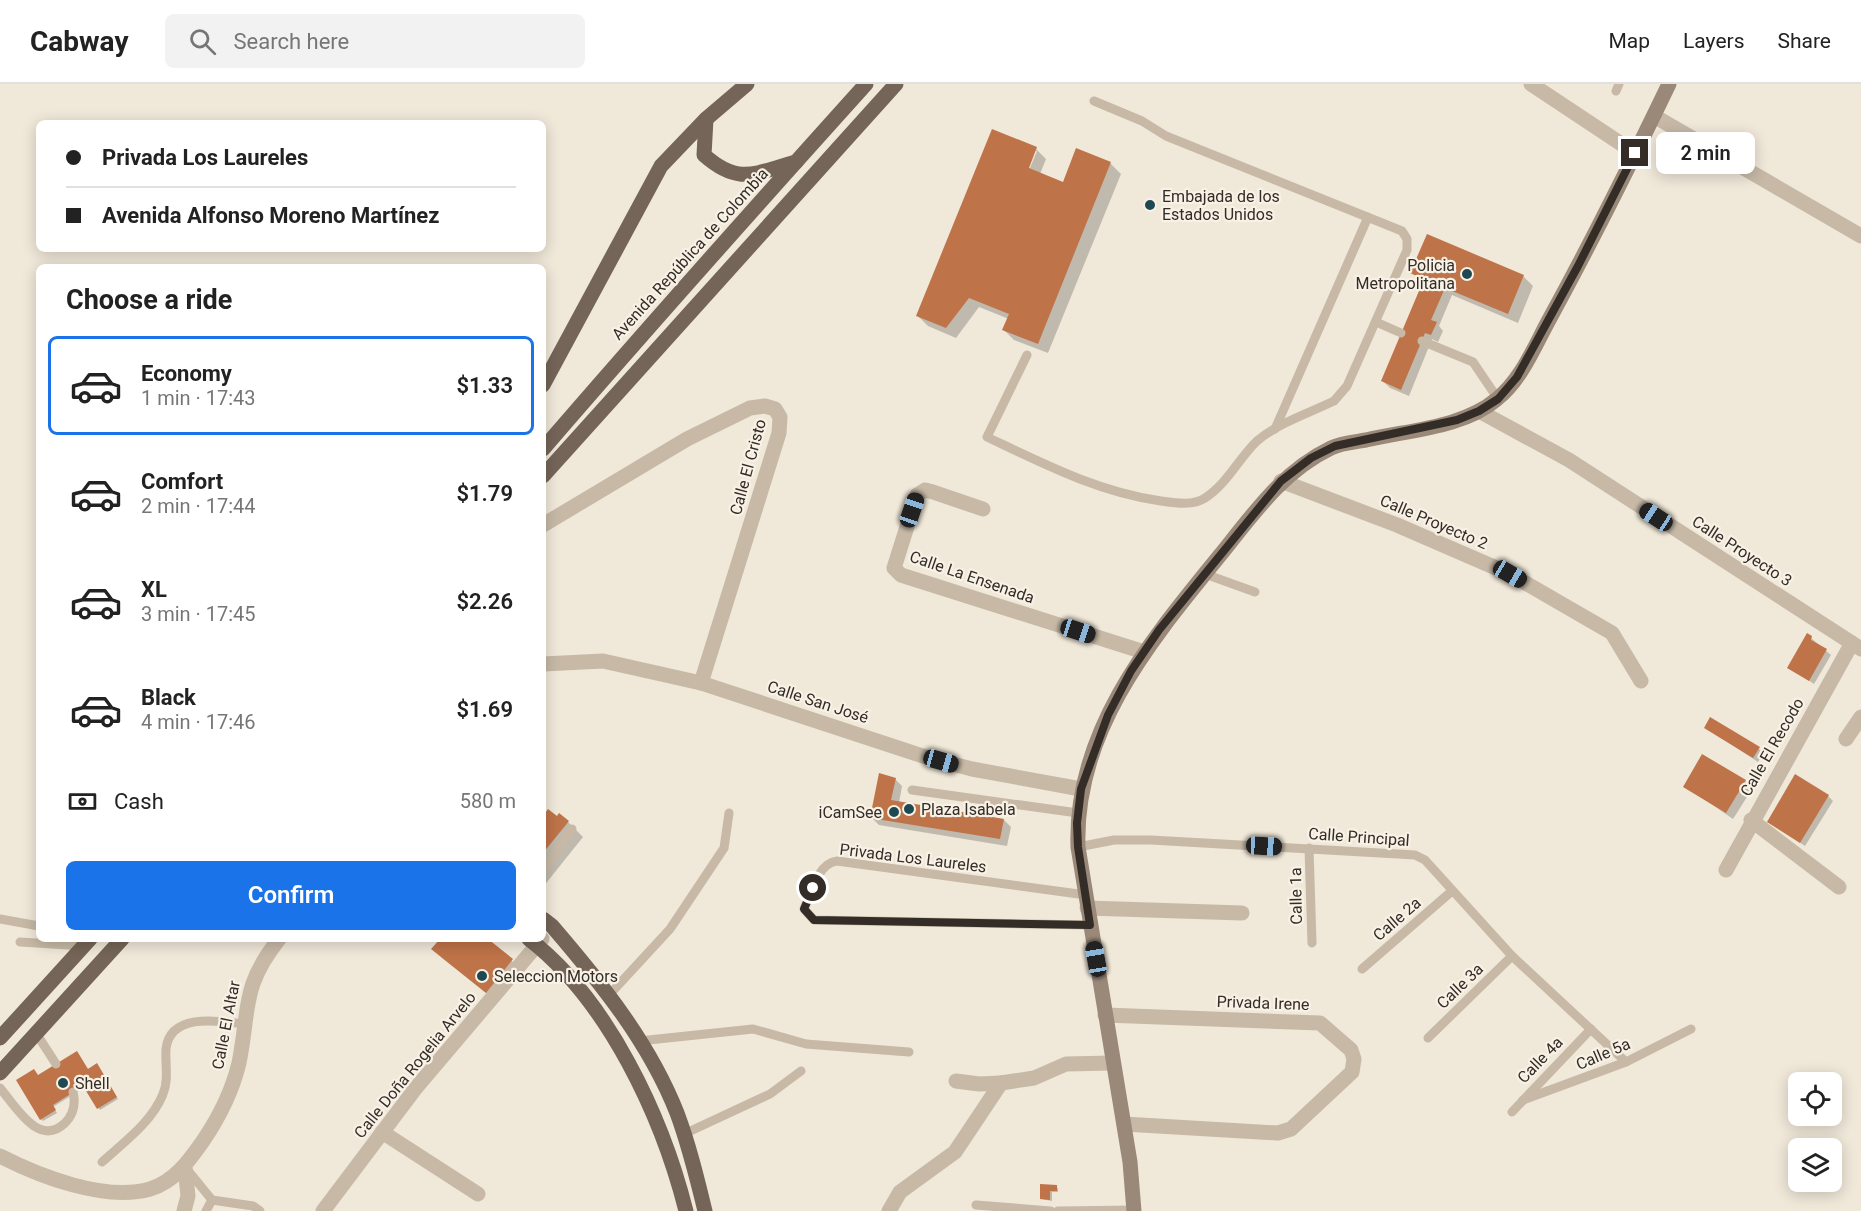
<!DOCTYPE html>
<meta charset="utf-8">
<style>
:root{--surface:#fff;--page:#f2f2f2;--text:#222;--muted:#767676;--line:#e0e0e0;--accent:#1a73e8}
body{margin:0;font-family:Roboto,sans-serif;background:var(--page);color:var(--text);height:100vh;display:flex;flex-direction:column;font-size:22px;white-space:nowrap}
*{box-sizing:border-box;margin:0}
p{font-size:20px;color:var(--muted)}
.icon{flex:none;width:33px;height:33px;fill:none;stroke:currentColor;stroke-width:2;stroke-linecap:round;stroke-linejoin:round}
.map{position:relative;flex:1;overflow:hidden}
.panel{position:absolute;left:36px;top:180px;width:510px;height:678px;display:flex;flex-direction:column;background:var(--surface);border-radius:9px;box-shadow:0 3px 15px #0003}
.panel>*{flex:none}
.top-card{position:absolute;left:36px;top:36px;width:510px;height:132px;border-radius:9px;box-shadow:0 3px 15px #0003;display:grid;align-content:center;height:132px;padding:0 30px;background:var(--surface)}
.controls{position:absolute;left:1788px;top:988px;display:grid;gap:12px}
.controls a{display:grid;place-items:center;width:54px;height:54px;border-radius:9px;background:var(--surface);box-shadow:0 3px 15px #0003;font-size:30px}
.end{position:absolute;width:27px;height:27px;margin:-14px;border:8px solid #332c27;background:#fff;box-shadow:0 0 0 3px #fff}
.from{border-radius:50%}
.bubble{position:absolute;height:42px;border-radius:9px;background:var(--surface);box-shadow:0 3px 15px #0003;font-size:20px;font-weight:600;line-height:42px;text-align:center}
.car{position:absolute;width:18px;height:36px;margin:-18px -9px;border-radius:8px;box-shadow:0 0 4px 2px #0007;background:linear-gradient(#222 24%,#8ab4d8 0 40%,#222 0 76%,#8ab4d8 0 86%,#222 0)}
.top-card b{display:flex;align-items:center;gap:21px;height:57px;font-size:22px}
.top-card b+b{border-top:2px solid var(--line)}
.top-card i{width:15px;height:15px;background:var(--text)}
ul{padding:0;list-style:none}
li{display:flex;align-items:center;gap:18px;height:99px;margin:0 12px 9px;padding:0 18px;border:3px solid transparent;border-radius:9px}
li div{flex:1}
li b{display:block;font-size:22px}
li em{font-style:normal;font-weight:600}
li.active{border-color:var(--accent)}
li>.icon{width:54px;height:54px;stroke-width:1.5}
h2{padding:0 30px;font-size:27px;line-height:72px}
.pay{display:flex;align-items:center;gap:15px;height:66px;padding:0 30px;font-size:22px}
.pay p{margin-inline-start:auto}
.primary-button{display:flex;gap:12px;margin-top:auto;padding:12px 30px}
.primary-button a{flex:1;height:69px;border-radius:9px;background:var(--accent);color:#fff;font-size:24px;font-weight:600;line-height:69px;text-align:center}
header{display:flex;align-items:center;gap:36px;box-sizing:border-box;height:84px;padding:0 30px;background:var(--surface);border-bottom:2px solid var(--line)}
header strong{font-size:28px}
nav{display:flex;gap:33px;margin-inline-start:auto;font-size:21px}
.search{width:420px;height:54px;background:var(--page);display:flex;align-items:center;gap:15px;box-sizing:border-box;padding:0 21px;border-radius:9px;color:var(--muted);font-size:22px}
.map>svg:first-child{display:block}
</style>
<header>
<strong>Cabway</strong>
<div class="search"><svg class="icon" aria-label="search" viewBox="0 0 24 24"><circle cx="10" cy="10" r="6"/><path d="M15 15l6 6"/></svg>Search here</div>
<nav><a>Map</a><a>Layers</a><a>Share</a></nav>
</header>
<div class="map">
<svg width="1861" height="1127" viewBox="0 0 1861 1127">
<rect width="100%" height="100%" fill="#f0e8d9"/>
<g fill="#0003" fill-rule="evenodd">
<path d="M992 47 1036 65 1046 75 1040 90 1064 100 1077 66 1111 80 1121 90 1048 269 1014 256 1004 246 1009 235 979 223 956 254 928 242 918 232ZM1034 67H1037L1027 91 1024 90Z"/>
<path d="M1412 189 1523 192 1533 202 1518 239 1452 211 1439 242 1443 247 1438 258 1432 255 1409 312 1390 304 1383 297 1423 199Z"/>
<path d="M1811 554 1831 571 1814 600 1789 583Z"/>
<path d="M1706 644 1759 665 1763 669 1758 678Z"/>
<path d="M895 695 902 702 899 719 1004 736 1011 743 1007 762 879 741 872 734Z"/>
<path d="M1745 697 1752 705 1733 735 1685 702Z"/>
<path d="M1828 712 1833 717 1805 762 1769 738Z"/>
<path d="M543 734 568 738 583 753 543 803Z"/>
<path d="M442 855H486L519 883 494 915 441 873Z"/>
<path d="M98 983 118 1015 100 1026 85 1003 53 1023 57 1029 43 1037 41 1035 38 993Z"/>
<path d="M1041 1102 1058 1104V1108H1052V1117L1041 1115Z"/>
</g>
<g fill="#bf7348">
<path d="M992 45 1037 63 1029 84 1063 98 1076 64 1111 78 1038 260 1002 246 1009 230 969 214 946 244 916 232Z"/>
<path d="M1427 150 1524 191 1508 230 1445 204 1431 236 1437 238 1431 251 1425 249 1401 306 1381 297 1424 195 1410 189Z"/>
<path d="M1807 549 1812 552 1811 556 1827 565 1809 597 1787 584Z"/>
<path d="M1710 633 1760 663 1753 674 1704 644Z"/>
<path d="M1702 670 1746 696 1726 729 1683 703Z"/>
<path d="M879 689 896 694 891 716 1004 735 1000 755 870 734Z"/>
<path d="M1795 690 1829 711 1800 759 1767 738Z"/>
<path d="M548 725 557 732 559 729 569 737 543 769V732Z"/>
<path d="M440 855H488L513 875 486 909 431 865Z"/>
<path d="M77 967 88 985 97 979 117 1013 97 1025 83 1002 53 1021 56 1026 40 1036 16 996 34 985 38 991Z"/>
<path d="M1040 1100 1057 1101V1107H1050V1116L1040 1115Z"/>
</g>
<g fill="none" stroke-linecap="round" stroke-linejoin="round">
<g stroke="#c7b9a6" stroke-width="9">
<path d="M1616 7 1619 0"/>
<path d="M1376 238 1401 249"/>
<path d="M1422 257 1473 278 1498 315"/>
<path d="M1027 271 987 353C1044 380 1098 408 1161 417 1175 419 1193 422 1205 414 1227 400 1239 374 1257 357 1278 339 1309 329 1334 317L1347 302 1407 166V155L1402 147 1166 52 1142 37 1094 17"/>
<path d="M1275 345 1368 133"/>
<path d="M1205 490 1255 508"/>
<path d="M912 706 1078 729"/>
<path d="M1078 763 1114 756H1151L1415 771 1425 776 1512 872 1626 978"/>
<path d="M1309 764 1312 859"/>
<path d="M543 787 572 745"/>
<path d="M1086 811 837 777C818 779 811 809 804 825L814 836 1090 841"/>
<path d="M0 835 39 842"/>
<path d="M20 858 84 862"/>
<path d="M1362 885 1452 807"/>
<path d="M610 910 670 845 724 764 729 729"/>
<path d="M36 949 56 980"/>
<path d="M1428 954 1512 872"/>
<path d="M639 957 753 945 806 960 909 968"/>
<path d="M0 1004C16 1023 39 1064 65 1039 74 1030 76 1020 73 1008"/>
<path d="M1523 1016 1626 978 1691 945"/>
<path d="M1512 1028 1591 945"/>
<path d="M684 1050 770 1010 801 987"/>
<path d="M102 1078C124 1058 152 1038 163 1010 169 996 165 980 166 965 170 928 220 937 244 940"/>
<path d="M186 1084 212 1116 253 1122 260 1127"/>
<path d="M976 1121 1051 1127"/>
<path d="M206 1127 212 1116"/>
<path d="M1058 1127 1134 1126"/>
</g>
<g stroke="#c7b9a6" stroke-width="15">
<path d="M1531 0 1635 69"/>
<path d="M1654 32 1861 152"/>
<path d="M1479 327 1569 376 1861 565"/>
<path d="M1281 397 1397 441 1510 490 1612 549 1641 597"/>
<path d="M983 425 933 408 925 406 917 411 894 484 901 491 1144 568"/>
<path d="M543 441 687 355 750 324 765 322 775 325 780 333 779 349 701 599"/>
<path d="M543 580 603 577 701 599 926 673 972 685 1081 705"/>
<path d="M1846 655 1861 633"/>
<path d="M1751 736 1839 803"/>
<path d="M1726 786 1852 559"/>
<path d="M1087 824 1242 829"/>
<path d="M1105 931 1320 939 1351 966 1354 975 1352 988 1291 1045 1278 1049 1124 1040"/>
<path d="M956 997 979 1000 1001 999"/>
<path d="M382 1048 478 1110"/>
<path d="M0 1072C39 1092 105 1118 150 1105 174 1098 189 1077 203 1057 220 1032 232 1008 239 979 250 924 241 903 279 855"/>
<path d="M184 1127 188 1112 185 1083"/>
<path d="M323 1127 415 1005 542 855"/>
<path d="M889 1127 900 1108 955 1068 1001 999 1034 994 1066 980 1113 979"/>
</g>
<path stroke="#9a8878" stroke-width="15" d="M1134 1127 1130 1078 1078 763C1074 646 1152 555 1221 470 1254 429 1283 387 1331 364 1341 359 1355 358 1366 356 1408 346 1463 344 1497 315 1522 295 1535 261 1550 234 1592 157 1631 79 1669 0"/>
<g stroke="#756558" stroke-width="15">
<path d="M706 35 704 71C739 102 755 89 796 78"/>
<path d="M543 301 661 82 706 35 747 0"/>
<path d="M543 365C649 242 757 121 866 0"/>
<path d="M543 392 896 0"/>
<path d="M543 835 552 842C601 899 649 958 677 1029 689 1061 697 1094 705 1127"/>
<path d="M529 855C608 916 662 1032 686 1127"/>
<path d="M0 954 90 855"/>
<path d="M0 989 122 855"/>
</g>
</g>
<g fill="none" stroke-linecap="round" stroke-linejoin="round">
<path stroke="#332c27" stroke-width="8" d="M813 804 804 825 814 836 1090 841 1078 763 1077 739 1081 705 1108 631 1131 587 1159 546 1281 397 1311 374 1335 362 1457 336 1479 327 1498 315 1517 293 1578 182 1635 69"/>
</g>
<g fill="#1f4952" stroke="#f8f1e5" stroke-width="2">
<circle cx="1150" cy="121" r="6"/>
<circle cx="1467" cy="190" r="6"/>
<circle cx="909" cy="725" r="6"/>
<circle cx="894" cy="728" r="6"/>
<circle cx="482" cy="892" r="6"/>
<circle cx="63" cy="999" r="6"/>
</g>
<g text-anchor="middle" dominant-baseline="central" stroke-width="4.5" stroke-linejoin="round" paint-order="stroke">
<g font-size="16" fill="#332c27" stroke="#f8f1e5" text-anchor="start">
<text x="1162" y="112">Embajada de los<tspan x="1162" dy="18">Estados Unidos</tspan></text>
<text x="1455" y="181" text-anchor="end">Policia<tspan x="1455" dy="18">Metropolitana</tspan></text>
<text x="921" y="725">Plaza Isabela</text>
<text x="882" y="728" text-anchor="end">iCamSee</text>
<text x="494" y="892">Seleccion Motors</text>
<text x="75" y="999">Shell</text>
</g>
<g font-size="16" fill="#332c27" stroke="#f8f1e5">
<text transform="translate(690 170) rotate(-48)">Avenida República de Colombia</text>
<text transform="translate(748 383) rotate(-75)">Calle El Cristo</text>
<text transform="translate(1434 438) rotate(23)">Calle Proyecto 2</text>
<text transform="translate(1742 467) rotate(33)">Calle Proyecto 3</text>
<text transform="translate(972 493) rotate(19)">Calle La Ensenada</text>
<text transform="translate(818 618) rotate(18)">Calle San José</text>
<text transform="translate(1772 663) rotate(-60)">Calle El Recodo</text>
<text transform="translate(1359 753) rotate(4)">Calle Principal</text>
<text transform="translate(913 774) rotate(7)">Privada Los Laureles</text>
<text transform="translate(1296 812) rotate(-91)">Calle 1a</text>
<text transform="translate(1397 835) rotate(-41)">Calle 2a</text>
<text transform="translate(1460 902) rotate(-44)">Calle 3a</text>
<text transform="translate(1263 919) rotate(2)">Privada Irene</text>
<text transform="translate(226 941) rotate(-79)">Calle El Altar</text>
<text transform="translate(1603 970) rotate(-23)">Calle 5a</text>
<text transform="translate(1540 976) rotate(-46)">Calle 4a</text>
<text transform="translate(415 981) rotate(-51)">Calle Doña Rogelia Arvelo</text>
</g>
</g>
</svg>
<div class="controls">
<a><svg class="icon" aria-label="locate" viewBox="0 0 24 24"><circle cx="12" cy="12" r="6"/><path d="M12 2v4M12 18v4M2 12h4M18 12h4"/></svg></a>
<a><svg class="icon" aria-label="layers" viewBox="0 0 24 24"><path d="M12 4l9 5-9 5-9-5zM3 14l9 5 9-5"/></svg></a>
</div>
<i class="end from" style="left:813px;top:804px"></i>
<i class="end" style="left:1635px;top:69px"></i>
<div class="bubble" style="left:1656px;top:48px;width:99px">2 min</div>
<i class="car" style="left:912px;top:426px;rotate:19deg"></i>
<i class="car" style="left:1656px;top:433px;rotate:303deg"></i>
<i class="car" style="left:1510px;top:490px;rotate:120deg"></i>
<i class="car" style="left:1078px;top:547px;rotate:108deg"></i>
<i class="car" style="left:941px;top:677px;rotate:106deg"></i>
<i class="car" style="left:1264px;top:762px;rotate:93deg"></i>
<i class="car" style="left:1096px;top:875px;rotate:350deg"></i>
<div class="top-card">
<b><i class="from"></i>Privada Los Laureles</b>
<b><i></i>Avenida Alfonso Moreno Martínez</b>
</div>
<section class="panel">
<h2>Choose a ride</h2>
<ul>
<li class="active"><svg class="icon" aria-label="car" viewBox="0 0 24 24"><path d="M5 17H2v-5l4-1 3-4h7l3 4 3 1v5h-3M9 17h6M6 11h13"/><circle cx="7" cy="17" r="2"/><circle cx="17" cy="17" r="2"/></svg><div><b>Economy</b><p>1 min · 17:43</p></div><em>$1.33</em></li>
<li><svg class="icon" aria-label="car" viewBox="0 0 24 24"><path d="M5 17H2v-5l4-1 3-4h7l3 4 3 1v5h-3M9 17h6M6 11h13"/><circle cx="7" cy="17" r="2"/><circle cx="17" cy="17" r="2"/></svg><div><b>Comfort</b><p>2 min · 17:44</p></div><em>$1.79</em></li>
<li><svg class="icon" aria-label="car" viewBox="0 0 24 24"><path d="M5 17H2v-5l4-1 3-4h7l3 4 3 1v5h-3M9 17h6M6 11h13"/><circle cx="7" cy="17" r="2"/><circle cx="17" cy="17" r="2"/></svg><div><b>XL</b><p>3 min · 17:45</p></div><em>$2.26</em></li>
<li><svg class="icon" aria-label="car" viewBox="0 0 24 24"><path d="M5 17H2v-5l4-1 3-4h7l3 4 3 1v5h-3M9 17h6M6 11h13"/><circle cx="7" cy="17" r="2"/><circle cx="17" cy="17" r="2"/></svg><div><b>Black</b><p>4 min · 17:46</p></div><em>$1.69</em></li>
</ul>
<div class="pay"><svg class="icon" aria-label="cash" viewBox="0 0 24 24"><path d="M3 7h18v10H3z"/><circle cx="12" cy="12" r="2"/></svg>Cash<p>580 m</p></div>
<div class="primary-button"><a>Confirm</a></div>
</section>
</div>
